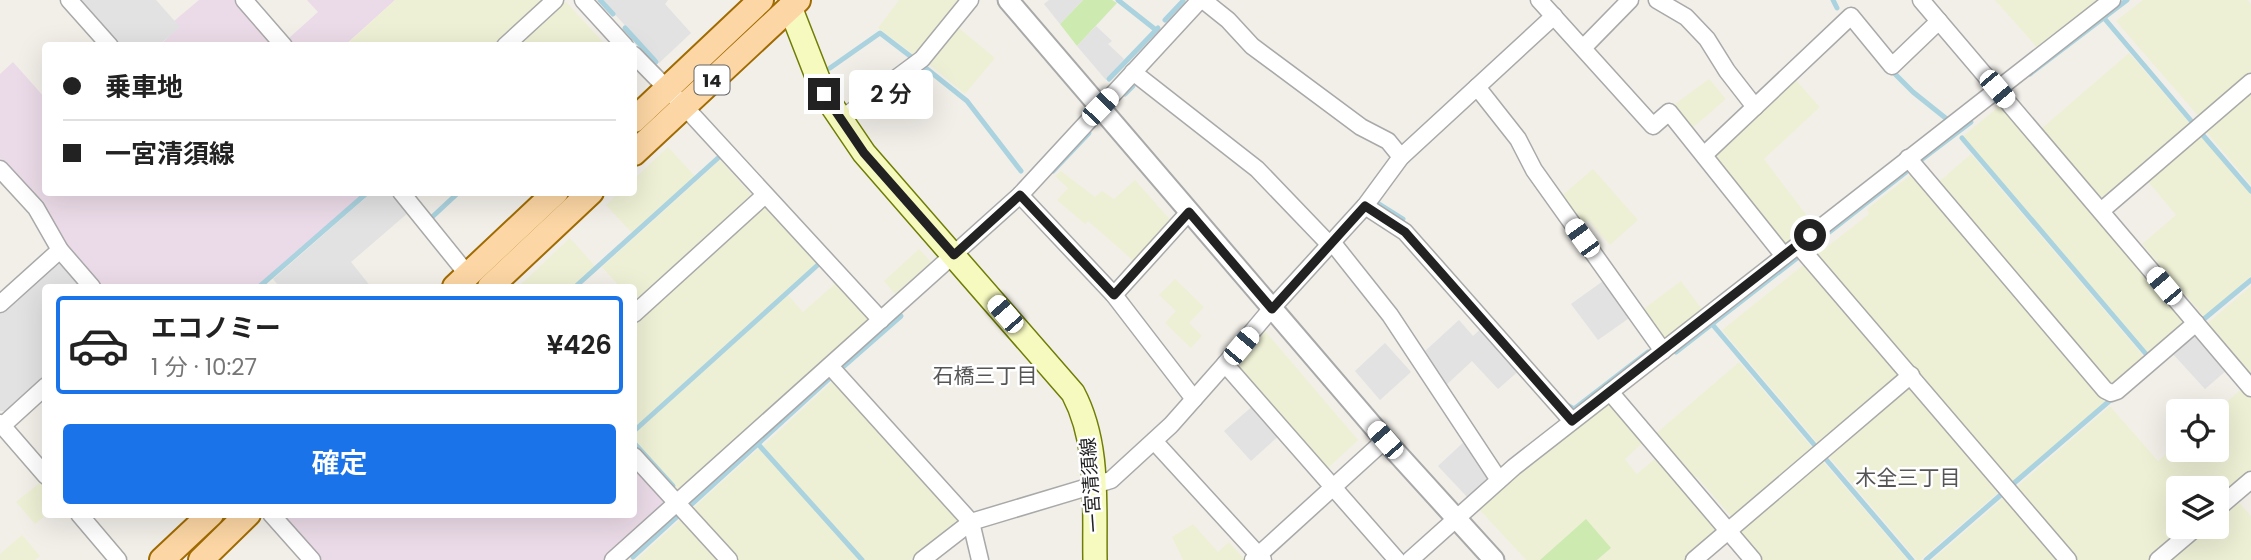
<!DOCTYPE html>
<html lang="ja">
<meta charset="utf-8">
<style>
:root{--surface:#fff;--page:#f6f6f6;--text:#222;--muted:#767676;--line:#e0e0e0;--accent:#1a73e8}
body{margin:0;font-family:Poppins,"Noto Sans JP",sans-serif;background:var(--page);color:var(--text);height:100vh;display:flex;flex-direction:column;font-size:26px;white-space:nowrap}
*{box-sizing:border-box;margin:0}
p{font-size:23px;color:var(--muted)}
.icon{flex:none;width:38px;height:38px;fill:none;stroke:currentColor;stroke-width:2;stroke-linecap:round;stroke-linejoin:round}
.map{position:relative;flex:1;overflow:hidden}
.side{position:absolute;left:42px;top:284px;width:595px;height:234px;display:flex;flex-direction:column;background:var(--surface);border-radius:7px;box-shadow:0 7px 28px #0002}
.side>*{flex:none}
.hud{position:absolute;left:42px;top:42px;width:595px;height:154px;border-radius:7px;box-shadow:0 7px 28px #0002;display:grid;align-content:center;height:154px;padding:0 21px;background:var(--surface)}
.fabs{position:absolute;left:2166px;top:399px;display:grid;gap:14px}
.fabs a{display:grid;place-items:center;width:63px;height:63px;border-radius:7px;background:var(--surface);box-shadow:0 7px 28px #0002;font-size:35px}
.end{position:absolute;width:32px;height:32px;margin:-16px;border:9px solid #222;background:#fff;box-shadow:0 0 0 4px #fff}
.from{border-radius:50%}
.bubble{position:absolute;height:49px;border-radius:7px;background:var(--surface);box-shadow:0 7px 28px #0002;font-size:23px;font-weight:600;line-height:49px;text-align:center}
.car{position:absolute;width:21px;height:42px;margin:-21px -10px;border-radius:9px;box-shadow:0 0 5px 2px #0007;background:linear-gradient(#fff 24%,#345 0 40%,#fff 0 76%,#345 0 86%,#fff 0)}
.hud b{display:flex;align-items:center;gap:24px;height:66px;font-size:26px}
.hud b+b{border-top:2px solid var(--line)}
.hud i{width:18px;height:18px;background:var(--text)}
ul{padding:12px 0 0;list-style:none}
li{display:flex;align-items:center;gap:21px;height:98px;margin:0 14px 10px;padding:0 7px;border:4px solid transparent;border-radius:7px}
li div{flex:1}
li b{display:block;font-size:26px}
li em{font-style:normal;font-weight:600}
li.selected{border-color:var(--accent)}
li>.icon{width:63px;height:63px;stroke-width:1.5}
.primary-button{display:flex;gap:14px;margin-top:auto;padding:14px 21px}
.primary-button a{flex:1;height:80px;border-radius:7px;background:var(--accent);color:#fff;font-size:28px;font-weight:600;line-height:80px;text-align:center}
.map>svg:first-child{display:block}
</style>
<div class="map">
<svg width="2251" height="560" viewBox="0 0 2251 560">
<rect width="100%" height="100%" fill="#f2efe9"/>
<g fill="#ebdbe8">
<path d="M199 0H234L279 46H159L179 27 174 21Z"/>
<path d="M307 0H395L345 45H294L288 39 318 12Z"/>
<path d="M13 62 45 98 46 192 366 193 256 287H97L69 253 44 207 0 158V74Z"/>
<path d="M634 468 666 503 603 560H317L278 514H634Z"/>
</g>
<g fill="#eef0d5">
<path d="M395 0H548L497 45 345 46Z"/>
<path d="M899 0H962L917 57 878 28Z"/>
<path d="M1995 0H2108L2041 52Z"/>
<path d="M2143 0H2247L2251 4V76L2200 118 2116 21Z"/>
<path d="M560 2H566L606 45 512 46Z"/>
<path d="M954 24 995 58 965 94 924 60Z"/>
<path d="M2129 53 2192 126 2111 197H2100L2041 129Z"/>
<path d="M1794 78 1820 107 1764 159 1814 225 1787 246 1781 245 1714 161 1716 151Z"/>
<path d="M1709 79 1726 99 1690 130 1671 107Z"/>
<path d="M2251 88V185L2204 129Z"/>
<path d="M2002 104 2184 318V327L2150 355 1963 136Z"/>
<path d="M2199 134 2251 195V276L2204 317 2142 244 2176 215 2146 179Z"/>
<path d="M668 147 695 176 632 233 606 205 619 193 634 192V179Z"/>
<path d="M1971 154 2146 359 2115 386 2106 385 1935 185Z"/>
<path d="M720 160 751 194 750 203 637 305 634 302V287H620L602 267Z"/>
<path d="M1593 169 1638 220 1610 245 1588 220 1580 227 1559 198Z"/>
<path d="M1061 171 1095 197 1102 191 1114 199 1135 180 1173 223 1136 263 1088 221 1085 224 1057 200 1068 188 1055 176Z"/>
<path d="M1912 174 2107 401 2008 485 1814 257 1869 214 1867 209Z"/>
<path d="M762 203 820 260 634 428V318Z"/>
<path d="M570 238 595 266 572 287H518Z"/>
<path d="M919 249 931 262 895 294 884 281Z"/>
<path d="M1807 262 1901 372 1900 379 1820 446 1722 330Z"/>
<path d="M1175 279 1204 307 1189 323 1202 336 1191 348 1165 323 1176 311 1159 295Z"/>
<path d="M839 280 868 312 867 321 684 489H678L634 439V434L788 295 803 312Z"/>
<path d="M1681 281 1704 312 1668 339 1660 338 1641 311Z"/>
<path d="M2251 286V373L2208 323Z"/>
<path d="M1265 331 1358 440 1326 470 1235 366Z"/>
<path d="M1739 362 1815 451 1734 520 1697 477 1692 481 1653 436Z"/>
<path d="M836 378 961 521 910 560H865L763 446Z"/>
<path d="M1905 385 1913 386 2001 490 1920 560H1917L1826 453Z"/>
<path d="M2244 387 2251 396V475L2217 504V488H2179V527H2191L2153 560H2074L2013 490 2110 406 2158 461 2179 443V450H2217L2216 411Z"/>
<path d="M1606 403 1614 404 1646 440 1625 459 1637 474 1658 456 1718 526 1717 535 1688 560H1597L1610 548 1586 519 1540 560H1526L1478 508 1515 474Z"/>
<path d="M759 448 859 560H736L691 510Z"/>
<path d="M1820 458 1908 560H1759L1738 535 1737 528Z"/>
<path d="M42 481 45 485 46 515 35 524 16 502Z"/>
<path d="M2006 496 2062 560H1932Z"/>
<path d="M2235 498 2251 516V560H2164L2202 527H2217V514Z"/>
<path d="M682 518 724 560H636Z"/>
<path d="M1193 524 1218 552 1229 542 1245 560H1183L1172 537Z"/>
<path d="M22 535 40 556 35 560H0V554Z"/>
</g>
<g fill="#cdebb0">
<path d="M1083 0H1112L1117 3 1077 46 1060 24Z"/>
<path d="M1586 519 1611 548 1597 560H1540Z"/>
</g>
<g fill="#e2e2e2">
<path d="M75 0H156L180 27 159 45H116Z"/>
<path d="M602 0H668L665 4 691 33 659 63Z"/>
<path d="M1049 0H1083L1060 24 1044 4Z"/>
<path d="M1096 26 1112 41 1108 44 1124 59 1106 80 1077 46Z"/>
<path d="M371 193H393L409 212 351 262 371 287H280L273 279Z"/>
<path d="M56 263 67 265 86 287H46L45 379 10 411H0V314Z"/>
<path d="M1606 279 1632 316 1598 340 1571 304Z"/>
<path d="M1459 320 1473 336 1484 326 1522 368 1498 389 1472 361 1444 387 1423 353Z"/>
<path d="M2197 333 2228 369 2205 389 2173 354Z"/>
<path d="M1385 343 1411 372 1380 400 1355 371Z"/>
<path d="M1255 404 1282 433 1251 461 1224 431Z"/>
<path d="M1466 440 1490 476 1489 481 1469 499 1438 466Z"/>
</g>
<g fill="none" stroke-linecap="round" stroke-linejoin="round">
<g stroke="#aad3df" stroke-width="5">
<path d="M600 0 613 14"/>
<path d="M1118 0 1156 30"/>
<path d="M1833 0 1837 8"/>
<path d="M2104 18 2193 123"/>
<path d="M1165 20 1183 1"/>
<path d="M625 28 656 62"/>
<path d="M922 65 967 101 1021 171"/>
<path d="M830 68 880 33 914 59"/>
<path d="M1889 68 1913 92 1948 120"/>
<path d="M2030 74 2127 0"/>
<path d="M1109 79 1158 28"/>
<path d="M1125 94 1133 86"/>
<path d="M2201 133 2251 191"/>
<path d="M1962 138 2146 354"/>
<path d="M1917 163 1971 122"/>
<path d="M1053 171 1089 133"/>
<path d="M1376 202 1403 219"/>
<path d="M430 219 459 192"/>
<path d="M1814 244 1906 172"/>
<path d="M259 287 368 192"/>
<path d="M575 287 718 158"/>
<path d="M2204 319 2251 280"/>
<path d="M1712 324 1817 448"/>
<path d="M1676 352 1797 258"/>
<path d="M844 366 901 316"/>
<path d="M1567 405 1574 409 1648 352"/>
<path d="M634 431 821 262"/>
<path d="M634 443 673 486"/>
<path d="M758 444 862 560"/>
<path d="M1824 457 1912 560"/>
<path d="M2013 484 2114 397"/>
<path d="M692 504 830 378"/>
<path d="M633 557 679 515"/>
<path d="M1926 560 2003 493"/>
</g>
<defs>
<g id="minor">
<path d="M69 0 110 46"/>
<path d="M244 0 284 46"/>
<path d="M583 0 625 46"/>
<path d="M1203 0 1228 20 1252 46 1361 127 1388 141 1401 157"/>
<path d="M1539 0 1653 126 1669 112 1784 256"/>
<path d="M1657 0 1686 17 1707 39 1727 71 1755 107"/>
<path d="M1921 0 2251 388"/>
<path d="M505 46 555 0"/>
<path d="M1583 48 1630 0"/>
<path d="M634 55 684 106 881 320"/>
<path d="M1133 72 1257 169 1330 245"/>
<path d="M1477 87 1518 139 1534 170 1663 351"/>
<path d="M840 120 922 59 970 0"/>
<path d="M1704 155 1851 16 1892 66 1939 21"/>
<path d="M1908 158 2105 390 2111 393 2117 391 2196 323"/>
<path d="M0 169 36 208 60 250 92 287"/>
<path d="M401 192 468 275"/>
<path d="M1020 195 1114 295 1194 399"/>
<path d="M1365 206 1405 232 1572 421"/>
<path d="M2101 211 2251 82"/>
<path d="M1332 242 1390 315 1499 480"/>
<path d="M1798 245 2068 560"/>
<path d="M1114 295 1189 212"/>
<path d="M0 304 60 250"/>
<path d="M634 314 765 195"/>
<path d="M1225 364 1397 560"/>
<path d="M830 366 971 522 980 560"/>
<path d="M1610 392 1753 560"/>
<path d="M0 423 46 476"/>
<path d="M2 426 46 386"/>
<path d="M1154 441 1263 560"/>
<path d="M634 456 729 560"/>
<path d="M2217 509 2251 480"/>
<path d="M79 514 118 560"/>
<path d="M271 514 312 560"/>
<path d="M613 560 1020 195 1200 0"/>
<path d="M922 560 971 522 1111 480 1171 425 1225 364 1272 308 1365 206 1401 157 1554 16"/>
<path d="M1253 560 1385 440"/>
<path d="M1410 560 1514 467 2112 0"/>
<path d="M1694 560 1911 375"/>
<path d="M2158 560 2197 527"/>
</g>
<path id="tertiary" d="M1008 0 1385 440 1494 560"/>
<path id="secondary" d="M790 7 824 94 864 153 1073 393C1100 444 1094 504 1095 560"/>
<g id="primary">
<path d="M634 120 761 0"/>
<path d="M634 153 798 0"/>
<path d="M455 287 556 192"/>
<path d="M490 287 591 192"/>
<path d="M162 560 211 514"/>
<path d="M201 560 248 514"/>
</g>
</defs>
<use href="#minor" stroke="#a9a9a9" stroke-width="19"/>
<use href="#tertiary" stroke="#a9a9a9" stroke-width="23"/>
<use href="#secondary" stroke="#707d05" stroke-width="26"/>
<use href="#primary" stroke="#a06b00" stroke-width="28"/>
<use href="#minor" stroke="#fff" stroke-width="16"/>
<use href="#tertiary" stroke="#fff" stroke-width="19"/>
<use href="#secondary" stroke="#f7fabf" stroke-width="23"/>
<use href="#primary" stroke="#fcd6a4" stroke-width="24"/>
</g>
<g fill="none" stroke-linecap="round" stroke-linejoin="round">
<path stroke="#222" stroke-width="9" d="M824 94 864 153 954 255 1020 195 1114 295 1189 212 1272 309 1365 206 1405 232 1572 421 1810 235"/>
</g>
<g text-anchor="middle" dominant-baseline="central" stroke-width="5" stroke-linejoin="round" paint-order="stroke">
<rect fill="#fff" stroke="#646464" stroke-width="2" x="694.5" y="65.5" width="35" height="29" rx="5"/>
<g font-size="18" font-weight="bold" fill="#222">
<text x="712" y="80">14</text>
</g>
<g font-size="19" fill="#222" stroke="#fff">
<text transform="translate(1091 485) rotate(-94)">一宮清須線</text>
</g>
<g font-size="21" fill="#555" stroke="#fff">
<text x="985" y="375">石橋三丁目</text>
<text x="1908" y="477">木全三丁目</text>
</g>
</g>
</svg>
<div class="fabs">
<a><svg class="icon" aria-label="locate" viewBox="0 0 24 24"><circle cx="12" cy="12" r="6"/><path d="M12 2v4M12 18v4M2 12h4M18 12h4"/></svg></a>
<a><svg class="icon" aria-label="layers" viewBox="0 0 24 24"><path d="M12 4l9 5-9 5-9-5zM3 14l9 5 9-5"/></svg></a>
</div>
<i class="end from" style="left:1810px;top:235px"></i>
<i class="end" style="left:824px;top:94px"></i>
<div class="bubble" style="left:849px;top:70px;width:84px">2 分</div>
<i class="car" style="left:1997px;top:89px;rotate:140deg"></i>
<i class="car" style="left:1100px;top:107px;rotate:44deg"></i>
<i class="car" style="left:1582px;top:238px;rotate:324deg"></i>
<i class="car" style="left:2164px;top:286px;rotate:320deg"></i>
<i class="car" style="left:1005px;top:314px;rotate:319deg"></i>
<i class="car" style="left:1241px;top:346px;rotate:40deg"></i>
<i class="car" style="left:1385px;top:440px;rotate:319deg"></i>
<div class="hud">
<b><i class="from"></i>乗車地</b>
<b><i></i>一宮清須線</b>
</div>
<section class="side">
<ul>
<li class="selected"><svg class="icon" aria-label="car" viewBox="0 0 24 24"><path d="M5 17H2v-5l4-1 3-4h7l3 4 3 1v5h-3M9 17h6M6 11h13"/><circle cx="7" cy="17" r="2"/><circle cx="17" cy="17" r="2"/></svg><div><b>エコノミー</b><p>1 分 · 10:27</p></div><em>¥426</em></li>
</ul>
<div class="primary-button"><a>確定</a></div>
</section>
</div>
